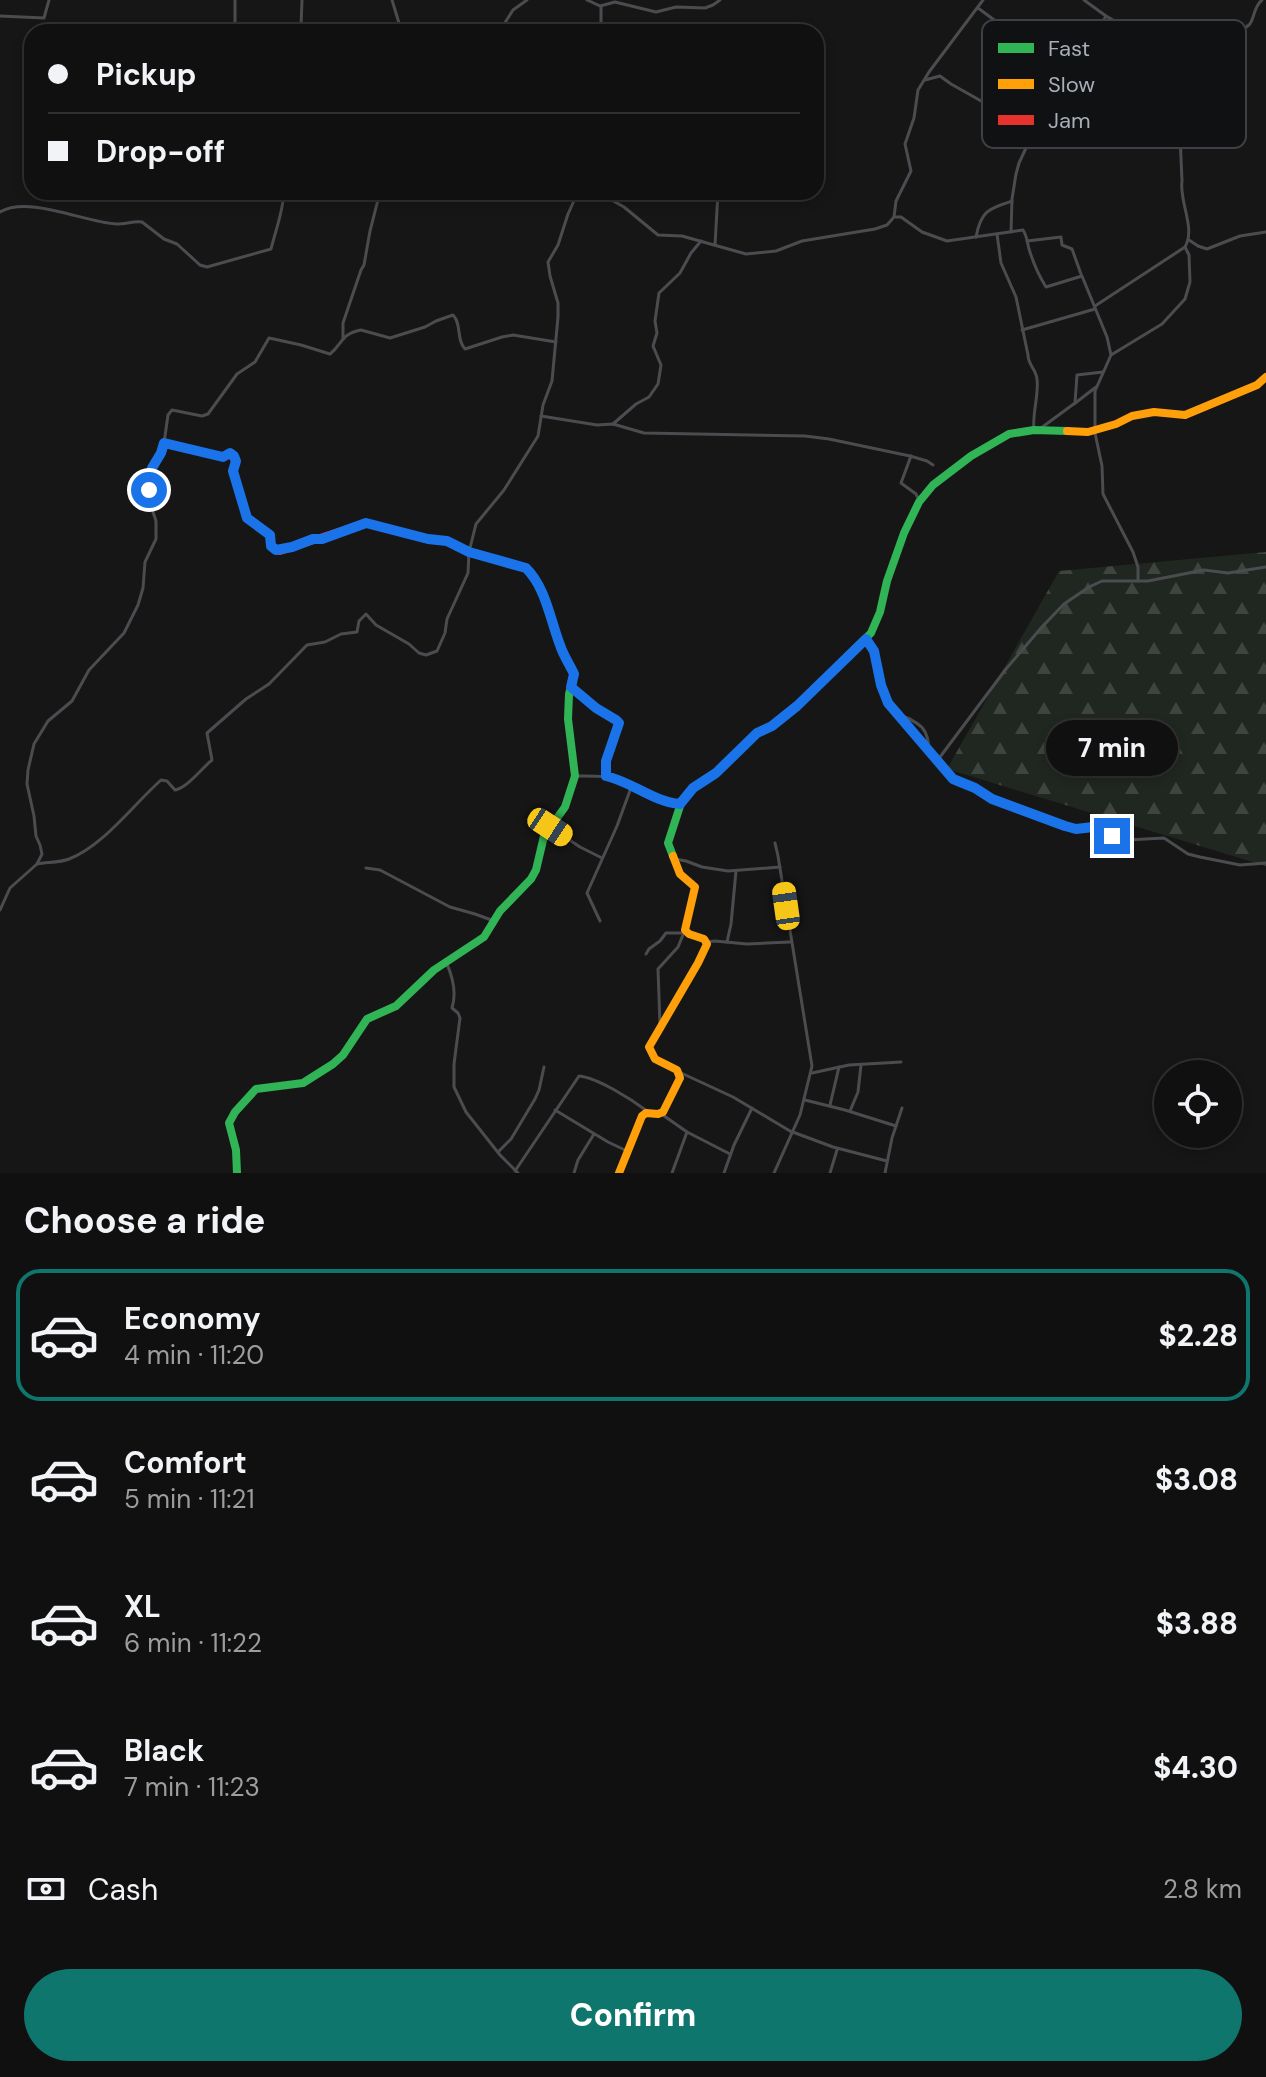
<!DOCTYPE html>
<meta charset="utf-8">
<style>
:root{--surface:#101010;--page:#1e1e1e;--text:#f1f3f6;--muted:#9c9d9f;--line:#303030;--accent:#0f766e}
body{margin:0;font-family:"DM Sans",sans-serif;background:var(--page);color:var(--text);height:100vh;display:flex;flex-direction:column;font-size:30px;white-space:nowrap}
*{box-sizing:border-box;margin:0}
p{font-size:26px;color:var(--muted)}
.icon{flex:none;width:44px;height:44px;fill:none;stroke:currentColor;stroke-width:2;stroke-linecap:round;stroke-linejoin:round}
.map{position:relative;height:1173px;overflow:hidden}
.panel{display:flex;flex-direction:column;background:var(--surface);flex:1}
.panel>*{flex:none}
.guide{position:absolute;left:24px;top:24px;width:800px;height:176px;border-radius:24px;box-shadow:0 4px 12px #0003,0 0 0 2px var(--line);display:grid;align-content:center;height:176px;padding:0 24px;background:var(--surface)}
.fabs{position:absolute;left:1154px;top:1060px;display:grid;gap:16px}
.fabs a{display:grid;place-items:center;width:88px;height:88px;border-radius:50%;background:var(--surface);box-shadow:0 4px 12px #0003,0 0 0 2px var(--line);font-size:40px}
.end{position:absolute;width:36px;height:36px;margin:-18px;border:10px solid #1a73e8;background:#fff;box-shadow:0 0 0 4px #fff}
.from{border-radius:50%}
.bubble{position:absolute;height:56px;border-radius:28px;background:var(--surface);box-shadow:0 4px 12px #0003,0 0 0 2px var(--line);font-size:26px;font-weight:800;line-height:56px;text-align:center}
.car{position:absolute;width:24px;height:48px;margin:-24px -12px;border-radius:10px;box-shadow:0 0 6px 2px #0007;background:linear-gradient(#f5c518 24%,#345 0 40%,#f5c518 0 76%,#345 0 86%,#f5c518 0)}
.guide b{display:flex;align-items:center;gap:28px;height:76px;font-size:30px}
.guide b+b{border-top:2px solid var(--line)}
.guide i{width:20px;height:20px;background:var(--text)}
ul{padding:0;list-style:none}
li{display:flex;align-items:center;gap:24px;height:132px;margin:0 16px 12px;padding:0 8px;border:4px solid transparent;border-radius:24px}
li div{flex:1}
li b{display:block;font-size:30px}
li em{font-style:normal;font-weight:800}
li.selected{border-color:var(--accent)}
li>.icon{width:72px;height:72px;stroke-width:1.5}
h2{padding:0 24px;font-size:36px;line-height:96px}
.pay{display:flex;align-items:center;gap:20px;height:88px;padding:0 24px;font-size:30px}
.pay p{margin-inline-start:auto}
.button{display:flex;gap:16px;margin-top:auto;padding:16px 24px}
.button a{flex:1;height:92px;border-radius:48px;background:var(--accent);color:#fff;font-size:32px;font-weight:800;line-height:92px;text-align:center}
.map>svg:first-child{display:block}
</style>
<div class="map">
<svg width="1266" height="1173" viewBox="0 0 1266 1173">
<defs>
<pattern id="forest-firs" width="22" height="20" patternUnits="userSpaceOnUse" patternTransform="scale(2)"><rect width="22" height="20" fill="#202720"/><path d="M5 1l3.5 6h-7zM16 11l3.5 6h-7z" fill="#3e443e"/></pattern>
</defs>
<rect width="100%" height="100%" fill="#161616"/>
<path fill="url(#forest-firs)" d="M1266 552V866L947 769 1059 571Z"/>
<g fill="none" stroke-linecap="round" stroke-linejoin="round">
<g stroke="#4b4c4f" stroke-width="3">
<path d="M235 0V32"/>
<path d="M392 0 399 23 404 32"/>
<path d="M587 0 600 6 615 2 656 12 676 7 705 8 713 5 720 0"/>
<path d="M1084 0 1106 16 1176 56C1187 62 1197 56 1204 61"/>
<path d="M601 6V32"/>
<path d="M978 8 1043 56 1070 71H1075"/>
<path d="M0 16 44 18 49 0"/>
<path d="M293 32 301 26 302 0"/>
<path d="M499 32 513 10 527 0"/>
<path d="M1183 60 1193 73"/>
<path d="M925 80 940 76 951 84 1036 132"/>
<path d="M1063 90 1080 102 1111 108 1123 115 1138 120 1144 126 1179 129"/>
<path d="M597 192 624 207 658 235 682 236 746 254 776 251 802 241 875 229 887 225 894 217 896 201 911 171 905 144 914 118 918 90 929 72 983 0"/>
<path d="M0 212C29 195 86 223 117 224 125 224 134 221 142 222L164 239 177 244 200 265 207 267 271 249C276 229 283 212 284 192"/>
<path d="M896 217H901L922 232 947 241 1023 230C1027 236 1027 241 1029 249 1033 262 1039 276 1046 287L1082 276 1107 337 1111 355"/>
<path d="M1011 232 1012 199 1016 174 1019 163 1026 148 1071 77 1106 16"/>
<path d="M997 234 1001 263 1016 297 1028 355C1028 365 1036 369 1037 379 1039 396 1032 413 1034 430"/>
<path d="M976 237C981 211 988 209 1012 201"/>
<path d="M1189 240 1198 246 1207 249 1240 236 1266 232"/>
<path d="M1027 241 1061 237 1062 245 1072 249 1081 274"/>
<path d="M715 245 718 192"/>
<path d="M1095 306 1185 247"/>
<path d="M1022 330 1095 309"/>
<path d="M343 339V323L361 270 364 265 370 231 380 192"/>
<path d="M1074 404 1096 387"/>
<path d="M541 416 597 425 613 424 644 433 805 436 829 439 910 456 927 461 933 465"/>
<path d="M613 424 636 404 649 397 658 384 661 365 653 346 657 333 655 321 659 293 680 273 691 253 701 241"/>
<path d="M1041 428 1075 403 1077 375 1103 372"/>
<path d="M911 456 901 483 916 494 919 501"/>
<path d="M1138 581V567L1133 552 1103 494 1102 466 1095 433V391L1111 355 1162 324 1185 299 1190 282 1189 255 1185 247C1196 228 1179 202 1182 181L1178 89 1204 61 1250 24C1255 16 1254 6 1262 0"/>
<path d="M866 639 873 649 881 685 888 703 916 738 957 782 975 788 992 799 1072 828 1093 827 1101 832 1127 840 1164 838 1188 854 1200 857 1240 865 1266 863"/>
<path d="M571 687 596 708 616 720 619 723 606 761V776"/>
<path d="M898 714C920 723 929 727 929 753"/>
<path d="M937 761 1006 669 1041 628 1064 604 1089 587 1102 581H1148L1204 570 1228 573 1266 567"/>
<path d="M575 776C593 776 609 775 626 782 644 790 660 803 680 804"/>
<path d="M550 827 580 847 602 858"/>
<path d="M675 859 686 861 702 867 728 871 780 867"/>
<path d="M37 864C47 862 59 863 69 859 102 847 134 804 161 780L167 781 175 790C187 788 202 768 212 760L207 733 246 699 269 684 307 645 325 642 341 634 357 632 359 621 366 614 376 625 409 644 419 653 426 655 437 651 445 633 447 619 468 573 469 552 476 524 504 490 538 436 543 405 552 381 558 317V303L550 276 548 262 558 245 568 214 578 192"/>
<path d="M366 868 380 870 450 907 475 914 494 921"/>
<path d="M0 910 10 888 37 864 42 854 40 845 36 836 34 816 27 784 28 770 34 744 48 721 72 701 89 670 124 633 138 605 143 588 145 562 156 539V521L151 506 149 490 152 468 161 453 164 443 168 415 172 410 202 416 208 414 237 374 255 362 269 338 301 345 330 354C343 344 340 334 361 330L390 338 425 327 436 321 453 315C462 324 456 340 465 349L502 337 513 335 556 342"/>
<path d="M600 921 587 893 617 826 632 785"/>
<path d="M706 942 715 941 747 944 790 942"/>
<path d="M727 942 731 924 736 871"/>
<path d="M646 954 649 949 660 941 666 933H682"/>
<path d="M446 962C453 977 457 992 452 1008L458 1013 460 1018 454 1064V1087L466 1112 500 1155 518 1173"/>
<path d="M660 1025 658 969 678 947 685 930"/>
<path d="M679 1072 733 1097 790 1131 833 1147 887 1161"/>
<path d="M812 1073 849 1065 901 1062"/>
<path d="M805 1100 845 1110 896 1126"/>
<path d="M830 1105 839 1067"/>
<path d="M555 1110 608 1142 627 1151"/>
<path d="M850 1111 858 1092 861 1065"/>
<path d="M660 1113 687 1132 730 1154"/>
<path d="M498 1152 511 1139 535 1099 539 1090 544 1067"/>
<path d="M515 1171 579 1076C598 1078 631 1099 647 1111"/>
<path d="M574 1173 578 1160 594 1134"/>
<path d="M672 1173 687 1132"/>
<path d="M724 1173 734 1145 752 1108"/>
<path d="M774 1173 800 1115 812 1066 778 856 775 843"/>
<path d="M830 1173 837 1150"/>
<path d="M885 1173 892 1138 902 1108"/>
</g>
<g stroke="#30b455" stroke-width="8">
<path d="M673 856 668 843 681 803 693 788 716 773 757 733 772 726 797 706 871 633 880 612 887 581 904 533 919 502 933 485 971 456 1009 434 1034 430 1067 431"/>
<path d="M237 1173 236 1150 229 1123 235 1112 256 1089 303 1083 333 1064 343 1055 367 1019 396 1006 434 970 484 937 500 911 531 879 536 870 544 836 565 807 575 776 568 719 569 694 574 675 563 653"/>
</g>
<g stroke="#ff9f0a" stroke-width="8">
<path d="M1067 431 1088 432 1116 424 1132 416 1154 412 1185 415 1257 385 1266 377"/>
<path d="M619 1173 642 1116 646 1113 658 1114 663 1112 680 1078 677 1070 655 1059 649 1047 698 963 707 944 704 939 689 934 685 930 695 887 680 874 673 856"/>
</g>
<path stroke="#e5322d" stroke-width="8" d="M164 443 223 457 230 453 236 462 233 471 248 519 270 535 271 546 280 551 366 523 428 539 447 541 469 552 526 568 533 576 543 595 563 653"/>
</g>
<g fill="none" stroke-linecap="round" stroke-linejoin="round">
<path stroke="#1a73e8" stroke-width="10" d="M149 490 152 468 161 453 164 443 223 457 230 453 234 456 236 461 233 471 247 518 270 535 271 546 276 550 292 547 313 539H322L366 523 428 539 447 541 469 552 526 568C546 588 550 619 560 645 563 655 570 665 574 674L571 687 596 708 616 720 619 723 606 761V776C632 782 654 802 680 804L693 788 716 773 757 733 772 726 797 706 866 639 874 651 881 685 888 703 953 779 975 788 992 799 1065 826 1076 829 1093 827 1112 836"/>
</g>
<rect x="982" y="20" width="264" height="128" rx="12" fill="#101112" stroke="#3e4044" stroke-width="2"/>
<rect x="998" y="43" width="36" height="10" fill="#30b455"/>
<rect x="998" y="79" width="36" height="10" fill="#ff9f0a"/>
<rect x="998" y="115" width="36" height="10" fill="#e5322d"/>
<g font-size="22" fill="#a8aeb7">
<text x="1048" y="56">Fast</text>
<text x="1048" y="92">Slow</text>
<text x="1048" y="128">Jam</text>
</g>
</svg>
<div class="fabs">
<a><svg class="icon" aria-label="locate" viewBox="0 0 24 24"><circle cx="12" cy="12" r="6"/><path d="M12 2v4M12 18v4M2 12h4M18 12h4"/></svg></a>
</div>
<i class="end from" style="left:149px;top:490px"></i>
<i class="end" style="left:1112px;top:836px"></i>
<div class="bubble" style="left:1046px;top:720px;width:132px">7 min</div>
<i class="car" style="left:550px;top:827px;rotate:123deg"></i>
<i class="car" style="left:786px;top:906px;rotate:352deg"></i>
<div class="guide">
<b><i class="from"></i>Pickup</b>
<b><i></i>Drop-off</b>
</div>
</div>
<section class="panel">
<h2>Choose a ride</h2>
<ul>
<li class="selected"><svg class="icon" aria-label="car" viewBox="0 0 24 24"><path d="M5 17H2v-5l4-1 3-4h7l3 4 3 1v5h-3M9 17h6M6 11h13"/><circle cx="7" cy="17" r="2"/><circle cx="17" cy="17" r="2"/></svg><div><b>Economy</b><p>4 min · 11:20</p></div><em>$2.28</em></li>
<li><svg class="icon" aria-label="car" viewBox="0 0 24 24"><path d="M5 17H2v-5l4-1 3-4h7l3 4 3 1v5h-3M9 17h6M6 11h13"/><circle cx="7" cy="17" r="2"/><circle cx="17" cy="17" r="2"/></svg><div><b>Comfort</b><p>5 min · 11:21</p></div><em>$3.08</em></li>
<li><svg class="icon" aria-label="car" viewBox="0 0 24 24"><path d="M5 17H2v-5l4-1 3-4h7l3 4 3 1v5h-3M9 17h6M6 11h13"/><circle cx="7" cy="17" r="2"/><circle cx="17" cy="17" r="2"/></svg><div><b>XL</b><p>6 min · 11:22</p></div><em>$3.88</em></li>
<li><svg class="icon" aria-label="car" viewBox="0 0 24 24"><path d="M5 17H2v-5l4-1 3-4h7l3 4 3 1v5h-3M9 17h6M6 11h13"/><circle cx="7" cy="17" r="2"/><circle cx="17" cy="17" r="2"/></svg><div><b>Black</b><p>7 min · 11:23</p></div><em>$4.30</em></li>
</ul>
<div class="pay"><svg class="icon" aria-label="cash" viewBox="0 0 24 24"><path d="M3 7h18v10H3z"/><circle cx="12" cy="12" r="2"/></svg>Cash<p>2.8 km</p></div>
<div class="button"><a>Confirm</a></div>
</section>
